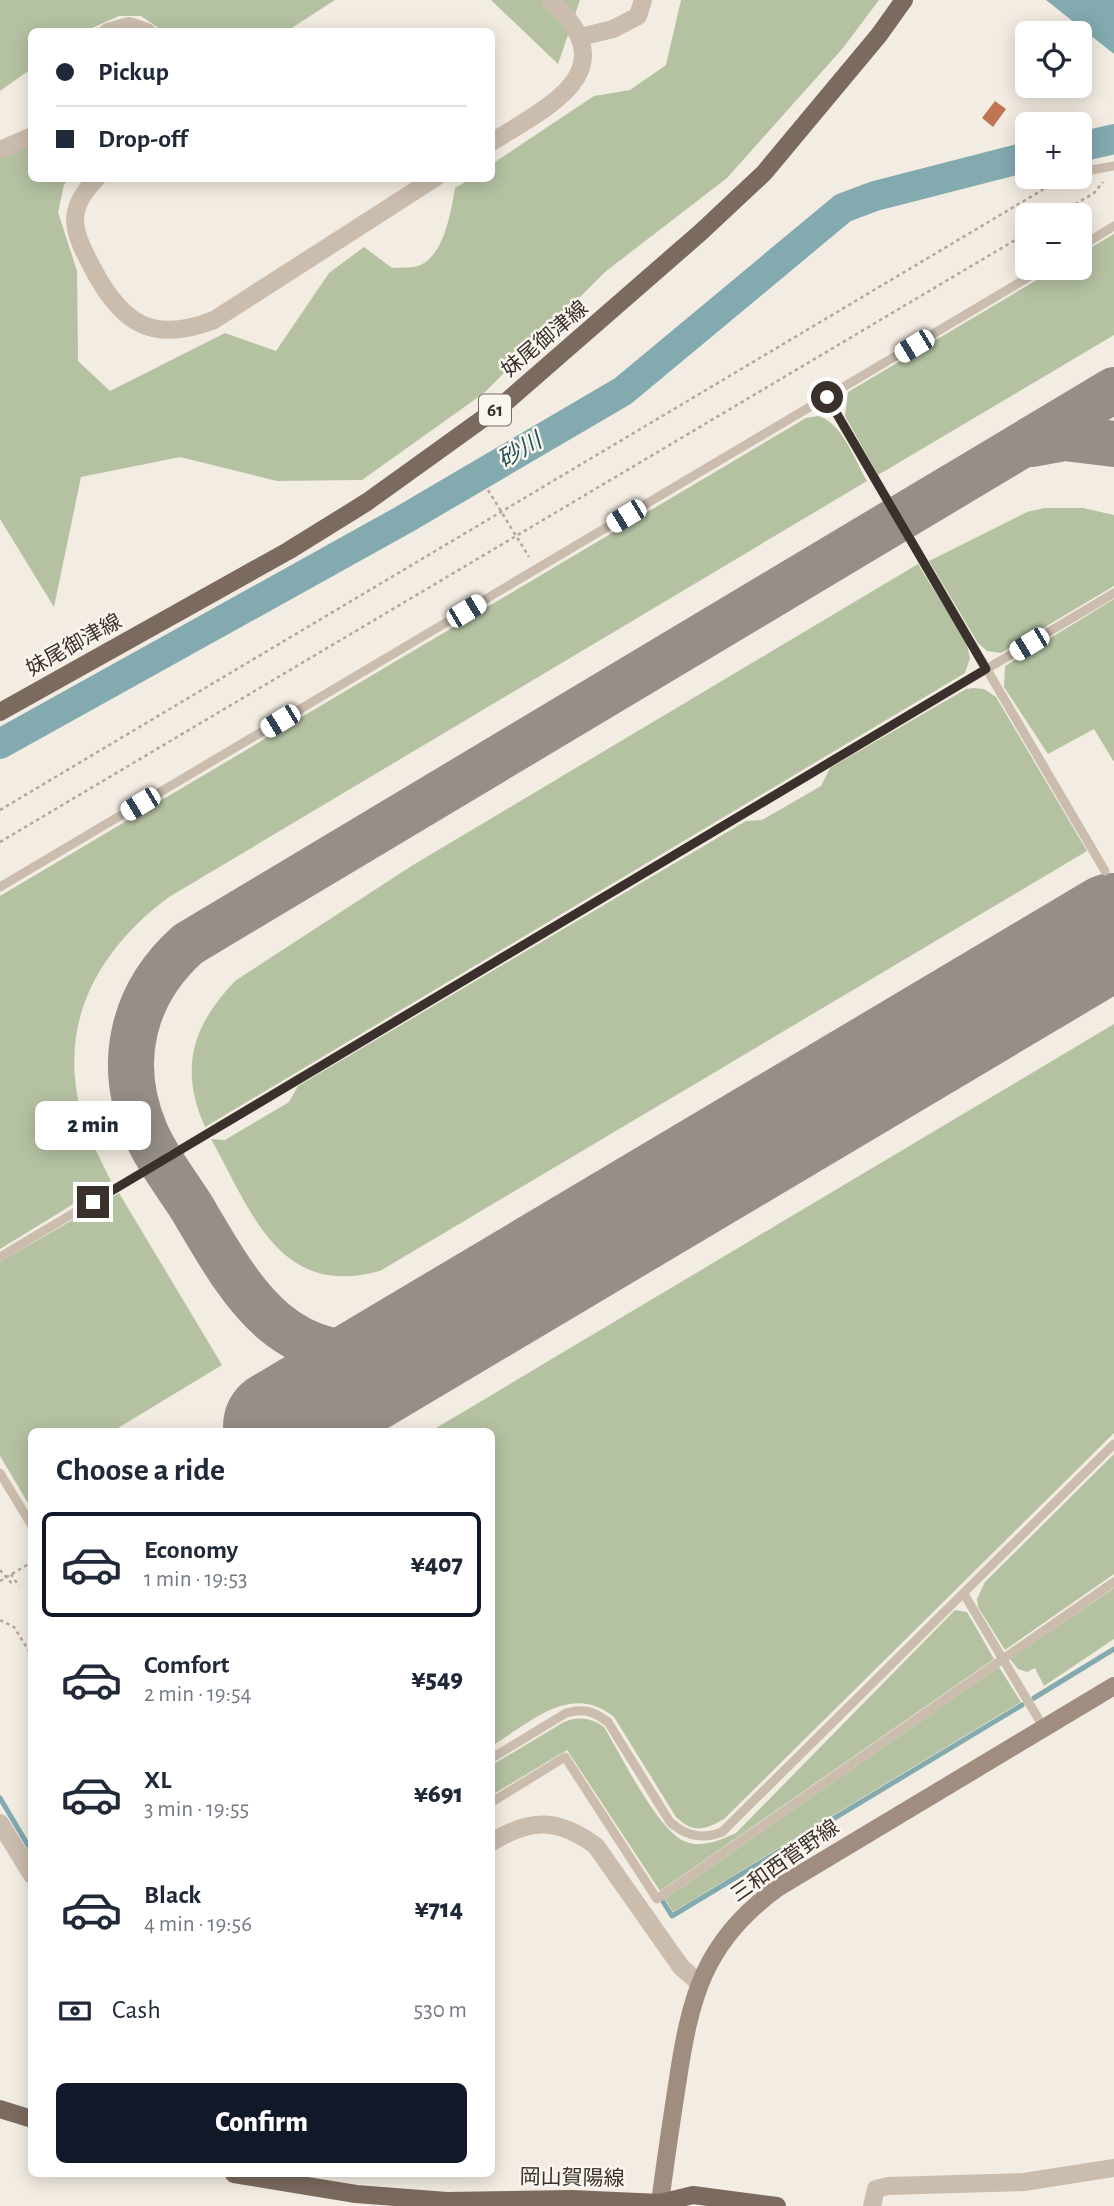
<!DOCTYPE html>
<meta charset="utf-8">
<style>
:root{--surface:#fff;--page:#f2f2f3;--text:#1f2937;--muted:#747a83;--line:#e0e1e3;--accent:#111827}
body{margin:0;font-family:"Alegreya Sans","Noto Sans JP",sans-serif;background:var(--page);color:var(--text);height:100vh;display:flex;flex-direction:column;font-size:26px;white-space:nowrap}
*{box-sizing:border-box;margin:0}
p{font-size:23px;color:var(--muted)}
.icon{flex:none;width:38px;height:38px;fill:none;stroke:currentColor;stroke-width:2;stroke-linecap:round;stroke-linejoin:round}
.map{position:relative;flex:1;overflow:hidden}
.details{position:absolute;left:28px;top:1428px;width:467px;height:749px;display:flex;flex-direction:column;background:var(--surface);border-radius:10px;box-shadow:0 4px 18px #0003}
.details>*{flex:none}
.top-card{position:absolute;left:28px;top:28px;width:467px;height:154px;border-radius:10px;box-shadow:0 4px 18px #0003;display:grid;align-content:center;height:154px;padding:0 28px;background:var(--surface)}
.fabs{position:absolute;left:1015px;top:21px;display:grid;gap:14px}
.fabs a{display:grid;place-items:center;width:77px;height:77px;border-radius:10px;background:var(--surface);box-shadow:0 4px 18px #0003;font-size:35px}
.end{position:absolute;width:32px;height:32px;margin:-16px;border:9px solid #3a312c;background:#fff;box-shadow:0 0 0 4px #fff}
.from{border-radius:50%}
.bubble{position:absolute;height:49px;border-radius:10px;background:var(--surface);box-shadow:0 4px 18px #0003;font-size:23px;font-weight:800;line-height:49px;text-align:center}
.car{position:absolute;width:21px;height:42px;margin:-21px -10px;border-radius:9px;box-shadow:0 0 5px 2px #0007;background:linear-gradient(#fff 24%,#345 0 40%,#fff 0 76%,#345 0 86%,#fff 0)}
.top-card b{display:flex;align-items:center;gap:24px;height:66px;font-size:26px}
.top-card b+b{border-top:2px solid var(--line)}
.top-card i{width:18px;height:18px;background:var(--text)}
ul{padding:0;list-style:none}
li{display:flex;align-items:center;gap:21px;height:105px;margin:0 14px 10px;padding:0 14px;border:4px solid transparent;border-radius:10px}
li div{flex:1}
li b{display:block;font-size:26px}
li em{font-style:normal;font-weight:800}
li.on{border-color:var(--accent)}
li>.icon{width:63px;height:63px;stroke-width:1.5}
h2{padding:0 28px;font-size:32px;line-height:84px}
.pay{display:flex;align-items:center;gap:18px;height:77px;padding:0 28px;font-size:26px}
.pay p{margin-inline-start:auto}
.button{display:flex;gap:14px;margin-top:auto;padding:14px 28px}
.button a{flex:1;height:80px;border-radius:10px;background:var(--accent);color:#fff;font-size:28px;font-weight:800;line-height:80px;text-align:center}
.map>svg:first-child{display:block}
</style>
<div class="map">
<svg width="1114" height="2206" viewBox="0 0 1114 2206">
<rect width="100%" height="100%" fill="#f3ece2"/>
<g fill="#b5c2a2">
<path d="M0 0H335L287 31H163L141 16H119L85 31 32 32 31 69 0 91Z"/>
<path d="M491 0H580L558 64Z"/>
<path d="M681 0H879L843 48 727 178 605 272 484 393 362 480 277 481 180 457 81 477 54 607 0 519V155L31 142 32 178 69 179 64 185 58 212 77 271 78 361 110 391 225 333 276 351 329 273 364 247 392 268C402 267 416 269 424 263 445 250 451 211 455 188L470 179 492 178V164L594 96 630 90 666 65Z"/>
<path d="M1114 234V335L878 475 845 416 848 392 1057 268H1080V254Z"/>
<path d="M818 416C842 422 855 461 867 481L169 897C99 949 57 1022 81 1112 88 1136 100 1159 111 1181L0 1249V896L806 418Z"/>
<path d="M1044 508H1083L1114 515V586L1001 653 987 651 978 643 929 561 1027 512Z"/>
<path d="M918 564 966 642 970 658 965 673 205 1127C179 1069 192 1026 235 981L413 865Z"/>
<path d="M1114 599V762L1094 729 1048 754 1004 687 1005 666Z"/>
<path d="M973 688 984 689 996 697 1087 851 380 1271C278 1299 251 1210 211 1139L225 1140 289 1102 298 1086 746 821 762 820 821 786 830 768 966 689Z"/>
<path d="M1114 1024V1433L724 1819C704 1830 694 1834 676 1817L614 1717C571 1682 531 1722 492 1746V1432L431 1431Z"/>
<path d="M119 1193 222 1365 113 1431 32 1432 31 1508 0 1456V1262Z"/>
<path d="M1114 1454V1574L1005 1650 978 1607 977 1599 985 1582Z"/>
<path d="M1114 1588V1639L1044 1686 1035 1668 1027 1672 1018 1669 1010 1659Z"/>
<path d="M955 1610 967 1612 994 1659 660 1891 567 1750 492 1795V1765L564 1722C579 1716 591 1718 604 1727 621 1755 657 1829 684 1841 702 1849 720 1840 736 1833Z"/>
<path d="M999 1667 1021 1702 673 1912 665 1899Z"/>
</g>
<path fill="#82aaaf" d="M1046 0H1114V54Z"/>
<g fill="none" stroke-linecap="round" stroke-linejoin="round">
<g stroke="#82aaaf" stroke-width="5">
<path d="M1034 1698 1114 1649"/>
<path d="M0 1798 32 1852"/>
<path d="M662 1900 672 1916 1022 1705"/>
</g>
<g stroke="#82aaaf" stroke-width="30">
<path d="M1080 147 1114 139"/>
<path d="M0 744 403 520 623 391 843 208 875 196 1027 157"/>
</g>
<g stroke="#968e87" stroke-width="46">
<path d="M1031 444 1064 438 1114 444"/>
<path d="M402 1353C282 1368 245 1298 192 1208 177 1184 156 1158 145 1131 116 1062 133 993 188 944L1114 390"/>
</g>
<path stroke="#968e87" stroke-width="114" d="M280 1426 1114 930"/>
</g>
<path fill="#c07552" d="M995 101 1006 109 993 127 982 118Z"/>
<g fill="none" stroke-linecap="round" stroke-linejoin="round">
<g stroke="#b7a798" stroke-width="2.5" stroke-dasharray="3.5 3.5" stroke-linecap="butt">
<path d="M1057 215 1094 193 1103 182"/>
<path d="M488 490 529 557"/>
<path d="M0 810 1064 177"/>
<path d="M0 842 1027 233"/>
<path d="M0 1570 14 1586"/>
<path d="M11 1574 19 1586"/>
<path d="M0 1620 14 1627 32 1656"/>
</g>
<g stroke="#cbbdae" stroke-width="9">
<path d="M1080 172 1114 166"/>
<path d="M1080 247 1114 226"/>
<path d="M827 397 1105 871"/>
<path d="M0 887 1044 268"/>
<path d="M0 1257 1114 593"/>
<path d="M0 1473 32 1526"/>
<path d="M964 1594 1044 1728"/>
<path d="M492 1758 566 1713C585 1708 593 1711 608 1722L670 1822C686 1836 702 1840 722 1832L1114 1444"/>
<path d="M492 1802 565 1757 657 1899 1114 1582"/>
</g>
<g stroke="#cbbdae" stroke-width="18">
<path d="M108 32 129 26 147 32"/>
<path d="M580 37 613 29 638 16 643 0"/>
<path d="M492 142C551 105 628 70 550 0"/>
<path d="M0 150 32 136"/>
<path d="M97 178C64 211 73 231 93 269 122 324 153 344 214 320L435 178"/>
<path d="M0 1823 32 1875"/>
<path d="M492 1842C531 1818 558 1818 596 1846L681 1967 698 1982"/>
<path d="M872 2206 876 2189 888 2186 1024 2182 1114 2168"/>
</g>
<path stroke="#9f8d7f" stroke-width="18" d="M660 2203C665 2164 671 2124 677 2085 690 1998 703 1941 779 1887L1114 1686"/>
<g stroke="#7b6a5e" stroke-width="18">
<path d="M0 712 288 551 367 502 506 402 701 232 764 173 879 35 904 0"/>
<path d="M0 2109 32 2119"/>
<path d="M234 2174 356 2194 447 2201 572 2199 660 2203 693 2195 777 2206"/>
</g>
<path stroke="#b7a798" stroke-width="2.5" stroke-dasharray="3.5 3.5" stroke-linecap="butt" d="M0 1581 32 1562"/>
</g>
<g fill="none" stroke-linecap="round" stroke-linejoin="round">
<path stroke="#3a312c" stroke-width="9" d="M93 1202 986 669 827 397"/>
</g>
<g text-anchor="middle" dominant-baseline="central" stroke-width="5" stroke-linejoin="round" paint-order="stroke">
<rect fill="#faf6ef" stroke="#746c66" stroke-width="2" x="479" y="394.5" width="32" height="31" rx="5"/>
<g font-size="19" font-weight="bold" fill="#3a312c">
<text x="495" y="410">61</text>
</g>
<g font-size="21" fill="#3a312c" stroke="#faf6ef">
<text transform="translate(545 339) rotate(-40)">妹尾御津線</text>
<text transform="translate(74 645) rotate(-29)">妹尾御津線</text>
<text transform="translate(785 1861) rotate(-35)">三和西菅野線</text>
<text transform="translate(572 2178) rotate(1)">岡山賀陽線</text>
</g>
<g font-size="23" font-style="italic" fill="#23535a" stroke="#faf6ef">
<text transform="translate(520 451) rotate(-30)">砂川</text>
</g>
</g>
</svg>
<div class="fabs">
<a><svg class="icon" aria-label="locate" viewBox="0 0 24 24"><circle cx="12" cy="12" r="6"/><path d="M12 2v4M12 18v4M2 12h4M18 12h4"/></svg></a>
<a>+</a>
<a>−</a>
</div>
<i class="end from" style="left:827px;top:397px"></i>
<i class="end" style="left:93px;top:1202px"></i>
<div class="bubble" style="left:35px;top:1101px;width:116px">2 min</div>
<i class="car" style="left:914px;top:346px;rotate:239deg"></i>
<i class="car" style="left:626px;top:516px;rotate:239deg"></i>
<i class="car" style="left:466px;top:611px;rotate:59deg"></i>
<i class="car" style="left:1029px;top:644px;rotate:239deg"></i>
<i class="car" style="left:280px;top:721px;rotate:239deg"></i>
<i class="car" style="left:140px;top:804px;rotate:239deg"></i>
<div class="top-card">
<b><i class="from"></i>Pickup</b>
<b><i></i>Drop-off</b>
</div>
<section class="details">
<h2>Choose a ride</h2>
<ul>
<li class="on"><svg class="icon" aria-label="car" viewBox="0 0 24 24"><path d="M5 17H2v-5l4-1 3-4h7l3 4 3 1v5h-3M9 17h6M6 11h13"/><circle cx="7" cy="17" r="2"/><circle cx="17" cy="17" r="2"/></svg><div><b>Economy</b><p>1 min · 19:53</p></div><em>¥407</em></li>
<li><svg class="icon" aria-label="car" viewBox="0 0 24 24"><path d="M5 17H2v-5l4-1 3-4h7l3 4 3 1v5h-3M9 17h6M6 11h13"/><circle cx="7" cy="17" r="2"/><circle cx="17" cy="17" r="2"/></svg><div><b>Comfort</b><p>2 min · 19:54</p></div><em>¥549</em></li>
<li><svg class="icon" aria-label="car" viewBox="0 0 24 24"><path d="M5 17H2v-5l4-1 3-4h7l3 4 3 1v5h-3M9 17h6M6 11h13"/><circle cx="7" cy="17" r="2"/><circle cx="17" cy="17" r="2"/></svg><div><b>XL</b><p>3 min · 19:55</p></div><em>¥691</em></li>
<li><svg class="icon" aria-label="car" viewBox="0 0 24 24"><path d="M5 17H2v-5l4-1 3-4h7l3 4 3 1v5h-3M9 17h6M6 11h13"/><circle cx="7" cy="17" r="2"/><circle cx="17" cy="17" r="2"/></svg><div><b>Black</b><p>4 min · 19:56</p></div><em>¥714</em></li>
</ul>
<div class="pay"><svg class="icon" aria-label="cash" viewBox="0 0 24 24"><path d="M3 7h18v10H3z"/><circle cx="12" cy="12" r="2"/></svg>Cash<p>530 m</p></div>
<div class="button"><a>Confirm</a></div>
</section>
</div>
